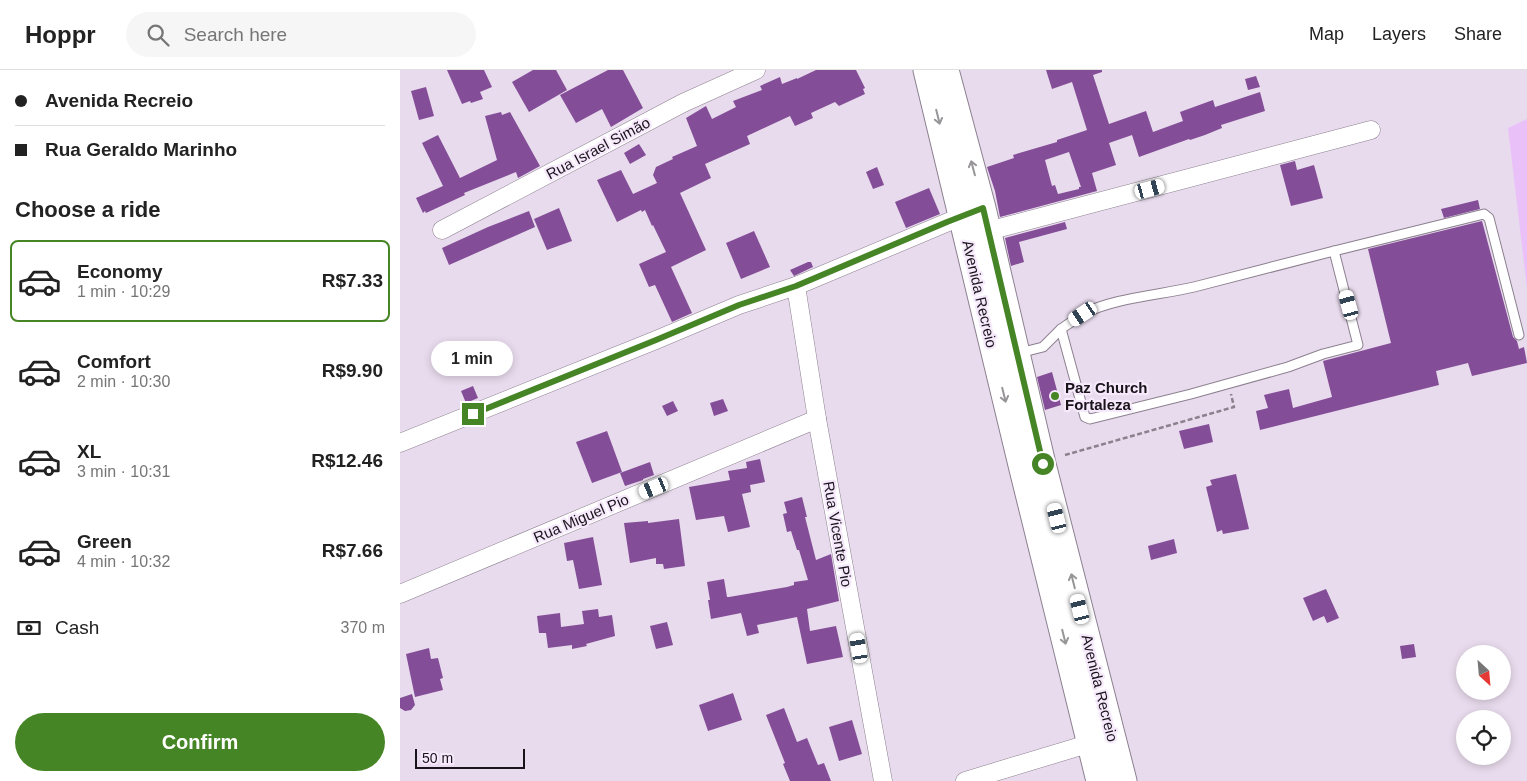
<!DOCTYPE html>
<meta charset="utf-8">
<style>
:root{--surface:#fff;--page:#f6f6f6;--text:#222;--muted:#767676;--line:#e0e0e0;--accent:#468525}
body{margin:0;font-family:Arial,sans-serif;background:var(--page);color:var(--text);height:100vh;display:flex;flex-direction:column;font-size:19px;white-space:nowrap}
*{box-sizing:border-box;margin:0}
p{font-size:16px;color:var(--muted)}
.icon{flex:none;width:28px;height:28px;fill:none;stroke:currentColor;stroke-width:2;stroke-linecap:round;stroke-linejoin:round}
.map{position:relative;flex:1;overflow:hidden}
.details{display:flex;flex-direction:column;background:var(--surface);width:400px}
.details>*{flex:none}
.guide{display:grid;align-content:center;height:110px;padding:0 15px;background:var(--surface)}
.needle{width:32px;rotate:154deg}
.tools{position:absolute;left:1056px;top:575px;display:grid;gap:10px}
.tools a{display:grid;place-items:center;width:55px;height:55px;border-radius:50%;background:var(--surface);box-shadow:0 2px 8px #0003;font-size:25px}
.scale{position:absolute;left:15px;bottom:12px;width:110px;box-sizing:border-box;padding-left:5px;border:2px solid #18141a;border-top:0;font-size:14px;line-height:18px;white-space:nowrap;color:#18141a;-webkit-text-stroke:4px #f6e9fb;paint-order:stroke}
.end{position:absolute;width:22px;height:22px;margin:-11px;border:6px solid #468525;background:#fff;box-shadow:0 0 0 2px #fff}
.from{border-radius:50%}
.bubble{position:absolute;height:35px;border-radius:18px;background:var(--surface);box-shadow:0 2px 8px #0003;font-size:16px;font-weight:600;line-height:35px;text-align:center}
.car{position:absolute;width:15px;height:30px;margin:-15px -8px;border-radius:6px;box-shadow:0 0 4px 1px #0007;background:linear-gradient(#fff 24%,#345 0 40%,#fff 0 76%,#345 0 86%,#fff 0)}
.guide b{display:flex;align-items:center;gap:18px;height:48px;font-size:19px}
.guide b+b{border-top:1px solid var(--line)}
.guide i{width:12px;height:12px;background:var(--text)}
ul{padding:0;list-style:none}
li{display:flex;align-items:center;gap:15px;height:82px;margin:0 10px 8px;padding:0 5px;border:2px solid transparent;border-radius:8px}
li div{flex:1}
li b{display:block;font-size:19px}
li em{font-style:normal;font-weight:600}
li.active{border-color:var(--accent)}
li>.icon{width:45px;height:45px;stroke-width:1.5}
h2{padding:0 15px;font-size:22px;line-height:60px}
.pay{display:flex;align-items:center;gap:12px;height:55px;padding:0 15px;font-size:19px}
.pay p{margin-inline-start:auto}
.action{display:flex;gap:10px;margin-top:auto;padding:10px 15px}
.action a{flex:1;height:58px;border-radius:30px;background:var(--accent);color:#fff;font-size:20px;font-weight:600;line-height:58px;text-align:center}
header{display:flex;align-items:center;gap:30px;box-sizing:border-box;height:70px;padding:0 25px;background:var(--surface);border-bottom:1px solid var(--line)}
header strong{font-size:24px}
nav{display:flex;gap:28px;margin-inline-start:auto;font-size:18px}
.search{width:350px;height:45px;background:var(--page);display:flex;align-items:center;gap:12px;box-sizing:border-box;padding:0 18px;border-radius:28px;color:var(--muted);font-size:19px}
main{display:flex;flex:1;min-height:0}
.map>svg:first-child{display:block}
</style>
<header>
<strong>Hoppr</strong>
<div class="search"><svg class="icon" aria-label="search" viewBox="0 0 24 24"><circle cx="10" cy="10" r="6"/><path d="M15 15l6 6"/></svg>Search here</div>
<nav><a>Map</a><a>Layers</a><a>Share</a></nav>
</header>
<main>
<section class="details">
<div class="guide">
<b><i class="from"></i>Avenida Recreio</b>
<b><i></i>Rua Geraldo Marinho</b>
</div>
<h2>Choose a ride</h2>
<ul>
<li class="active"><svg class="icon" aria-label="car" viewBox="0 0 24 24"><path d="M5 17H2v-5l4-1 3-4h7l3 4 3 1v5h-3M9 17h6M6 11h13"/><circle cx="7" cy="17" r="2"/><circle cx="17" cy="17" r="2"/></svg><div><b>Economy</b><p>1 min · 10:29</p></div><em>R$7.33</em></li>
<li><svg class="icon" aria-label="car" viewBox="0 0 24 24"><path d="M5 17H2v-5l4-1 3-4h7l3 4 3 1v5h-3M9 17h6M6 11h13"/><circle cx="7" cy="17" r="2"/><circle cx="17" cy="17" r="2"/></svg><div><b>Comfort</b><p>2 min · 10:30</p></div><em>R$9.90</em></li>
<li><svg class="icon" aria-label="car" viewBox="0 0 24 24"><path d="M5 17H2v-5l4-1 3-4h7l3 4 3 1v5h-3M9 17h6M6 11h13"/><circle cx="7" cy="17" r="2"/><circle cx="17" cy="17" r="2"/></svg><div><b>XL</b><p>3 min · 10:31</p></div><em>R$12.46</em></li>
<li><svg class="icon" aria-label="car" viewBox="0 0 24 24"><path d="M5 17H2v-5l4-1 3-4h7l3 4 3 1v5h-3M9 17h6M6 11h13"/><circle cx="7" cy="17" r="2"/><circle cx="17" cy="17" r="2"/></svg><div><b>Green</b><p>4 min · 10:32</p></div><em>R$7.66</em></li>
</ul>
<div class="pay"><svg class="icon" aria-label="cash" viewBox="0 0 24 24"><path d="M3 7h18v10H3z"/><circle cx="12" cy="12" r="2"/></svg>Cash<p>370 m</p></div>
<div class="action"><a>Confirm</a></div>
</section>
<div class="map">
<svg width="1127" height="711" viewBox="0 0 1127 711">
<rect width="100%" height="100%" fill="#e8dbed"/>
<path fill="#eac0f9" d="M1127 49V218L1108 58Z"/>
<g fill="#844d97" fill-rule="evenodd">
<path d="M47 0H84L92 17 80 22 83 29 71 33 70 31 62 34Z"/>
<path d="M133 0H156L167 20 129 42 112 12Z"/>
<path d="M208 0H223L243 38 211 57 202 39 176 53 160 25Z"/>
<path d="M416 0H456L465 18 463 19 465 24 439 36 435 32 411 43 413 48 395 56 390 46 347 66 350 74 305 94 311 108 280 123 306 180 271 197 292 243 272 252 255 215 249 217 239 194 266 182 253 155 252 156 245 140 242 142 241 140 217 152 197 110 221 100 233 124 257 113 253 105 256 97 273 89 272 87 297 76 286 48 306 36 312 49 336 37 333 31 362 20 360 16 380 7 382 14 397 8V9Z"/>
<path d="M646 0H702V2L693 5 709 54 746 41 753 62 783 51 780 42 813 30 815 37 860 22 865 41 821 55 822 58 805 65 790 70 789 69 739 87 732 65 709 73 716 95 692 103 697 121 600 147 595 121 587 97 614 88 613 85 657 72V70L687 60 672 12 652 19ZM669 82 681 117H679V119L658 124 655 115 652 116 645 90Z"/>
<path d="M856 6 860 17 848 20 845 9Z"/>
<path d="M26 17 34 46 19 50 11 21Z"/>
<path d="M101 42 102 45 110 42 140 96 118 108 116 102 64 123 65 125 26 143 25 141 23 143 16 128 43 116 22 73 38 65 60 108 97 90 85 46Z"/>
<path d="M239 74 246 85 230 94 224 83Z"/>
<path d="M895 91 897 100 914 95 923 128 891 136 880 95Z"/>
<path d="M477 97 484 115 473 119 466 102Z"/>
<path d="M529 118 540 144 506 158 495 132Z"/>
<path d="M1078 130 1080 139 1044 148 1041 139Z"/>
<path d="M159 138 172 171 147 180 134 149Z"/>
<path d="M129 141 135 157 49 195 42 178 88 157Z"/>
<path d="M1082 151 1113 267 1117 271 1119 279 1124 277 1127 293 1072 306 1068 293 1036 301 1039 315 860 360 856 341 868 338 864 325 889 319 893 338 932 327 923 291 991 273 968 179Z"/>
<path d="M665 152 667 159 619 172 624 192 611 196 605 168Z"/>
<path d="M354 161 370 197 341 209 326 173Z"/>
<path d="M408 192H411L413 197 394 206 390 200Z"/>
<path d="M652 302 661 335 645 340 637 307Z"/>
<path d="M73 316 78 328 66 333 61 321Z"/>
<path d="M323 329 328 341 314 346 310 333Z"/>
<path d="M273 331 278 341 267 346 262 336Z"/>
<path d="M809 354 813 372 784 379 779 361Z"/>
<path d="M207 361 222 402 192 413 176 372Z"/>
<path d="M360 389 365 412 350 415 351 422 342 424 350 457 328 462 324 446 296 450 289 417 330 410 328 401 347 398 346 392Z"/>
<path d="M250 392 254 405 243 409V410L225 416 220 403Z"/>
<path d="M836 404 849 459 823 464 822 460 817 462 806 417 812 415 810 410Z"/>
<path d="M402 427 407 447H405L416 490 431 484 439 531 407 539 410 561 436 556 443 587 407 594 397 547 357 555 359 563 347 566 341 543 311 549 308 530H310L307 512 324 509 327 527H329L387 517 394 515V512L408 510 399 480H397L391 461 387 462 383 444 387 443 384 432Z"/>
<path d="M279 449 285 496 264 499 263 494H256V488L230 493 224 453 248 451V453Z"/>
<path d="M193 467 202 515 179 519 173 490 167 491 164 473Z"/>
<path d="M774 469 777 483 751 490 748 476Z"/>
<path d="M926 519 939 548 927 553 924 546 913 551 903 528Z"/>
<path d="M198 539 199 547 212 545 215 566 186 574 187 576 172 579V575L148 578 146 563H139L137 546 160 543 161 557 184 554 182 541Z"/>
<path d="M267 552 273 575 256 579 250 556Z"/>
<path d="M1014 574 1016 587 1002 589 1000 576Z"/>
<path d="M29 578 31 589 38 588 43 608 40 609 43 620 15 627 6 584Z"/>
<path d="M333 623 342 650 308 661 299 635Z"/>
<path d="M12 624 15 635 11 640 5 641 0 638V628Z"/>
<path d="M384 638 397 672 407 668 418 695 424 693 431 711H390L383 694 385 693 366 645Z"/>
<path d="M452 650 462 684 439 691 429 657Z"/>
</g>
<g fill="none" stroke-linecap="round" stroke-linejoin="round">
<defs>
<g id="service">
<path d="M934 181 958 275 923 284 888 297 791 324 690 349 685 347 661 259C668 254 676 249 683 244 713 228 760 225 794 217 841 205 887 193 934 181Z"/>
<path d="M934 181 1084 144 1089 148 1119 265"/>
<path d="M619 283 643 277 661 259"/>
</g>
<g id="minor">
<path d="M42 160 283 33 356 0"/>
<path d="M588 161 971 60"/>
<path d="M396 216 417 349 483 711"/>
<path d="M0 373 256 270 339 235 396 216 572 142"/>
<path d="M0 524 417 349"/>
<path d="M565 711 701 670"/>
</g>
<g id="secondary">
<path d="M526 0 622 399 699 711"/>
<path d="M546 0 583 138 643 394 724 711"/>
</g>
</defs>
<use href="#service" stroke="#8c8090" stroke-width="11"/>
<use href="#minor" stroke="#8c8090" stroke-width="19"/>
<use href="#secondary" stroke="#8c8090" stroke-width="27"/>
<path stroke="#8a818d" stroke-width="2.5" stroke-dasharray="5 2.5" stroke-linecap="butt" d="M665 385 834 337 831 324"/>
<use href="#service" stroke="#fff" stroke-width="9"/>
<use href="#minor" stroke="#fff" stroke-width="18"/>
<use href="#secondary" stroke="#fff" stroke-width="25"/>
</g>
<defs><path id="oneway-shaft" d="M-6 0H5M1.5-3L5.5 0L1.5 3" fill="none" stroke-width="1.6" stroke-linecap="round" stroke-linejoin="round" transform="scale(1.25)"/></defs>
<g stroke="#979598">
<use href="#oneway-shaft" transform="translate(538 47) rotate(76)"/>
<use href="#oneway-shaft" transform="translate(573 98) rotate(-105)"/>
<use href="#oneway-shaft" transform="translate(604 325) rotate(76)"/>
<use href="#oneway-shaft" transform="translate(673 511) rotate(-104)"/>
<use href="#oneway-shaft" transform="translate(664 567) rotate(76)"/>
</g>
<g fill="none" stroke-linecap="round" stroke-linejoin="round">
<path stroke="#468525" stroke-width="6" d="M73 344 256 270 339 235 396 216 547 152 583 138 643 394"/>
</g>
<circle fill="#468525" stroke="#f6e9fb" stroke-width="2" cx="655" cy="326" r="5"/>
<g text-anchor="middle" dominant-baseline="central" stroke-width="4.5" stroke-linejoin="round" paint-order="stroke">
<g font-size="15" fill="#18141a" stroke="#f6e9fb">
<text transform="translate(198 78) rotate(-28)">Rua Israel Simão</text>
<text transform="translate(580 224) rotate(77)">Avenida Recreio</text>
<text transform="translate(181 448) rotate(-23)">Rua Miguel Pio</text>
<text transform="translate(438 464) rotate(80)">Rua Vicente Pio</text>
<text transform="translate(700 618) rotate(76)">Avenida Recreio</text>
</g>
<g font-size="15" font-weight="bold" fill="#18141a" stroke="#f6e9fb" text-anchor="start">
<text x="665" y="317">Paz Church<tspan x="665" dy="17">Fortaleza</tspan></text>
</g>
</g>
</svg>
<div class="tools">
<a><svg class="needle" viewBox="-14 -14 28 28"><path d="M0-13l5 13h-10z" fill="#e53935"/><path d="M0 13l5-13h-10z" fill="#767676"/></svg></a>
<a><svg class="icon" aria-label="locate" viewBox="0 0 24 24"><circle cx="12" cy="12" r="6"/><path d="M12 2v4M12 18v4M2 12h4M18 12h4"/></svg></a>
</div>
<div class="scale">50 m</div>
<i class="end from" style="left:643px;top:394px"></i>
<i class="end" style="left:73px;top:344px"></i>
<div class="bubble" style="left:31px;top:271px;width:82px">1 min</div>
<i class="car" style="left:750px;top:119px;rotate:75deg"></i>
<i class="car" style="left:949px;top:235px;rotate:345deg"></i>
<i class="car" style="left:683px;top:244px;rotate:236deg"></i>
<i class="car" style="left:254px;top:418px;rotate:248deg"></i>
<i class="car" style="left:657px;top:448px;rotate:346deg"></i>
<i class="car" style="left:680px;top:539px;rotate:346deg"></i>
<i class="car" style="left:459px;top:578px;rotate:350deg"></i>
</div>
</main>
